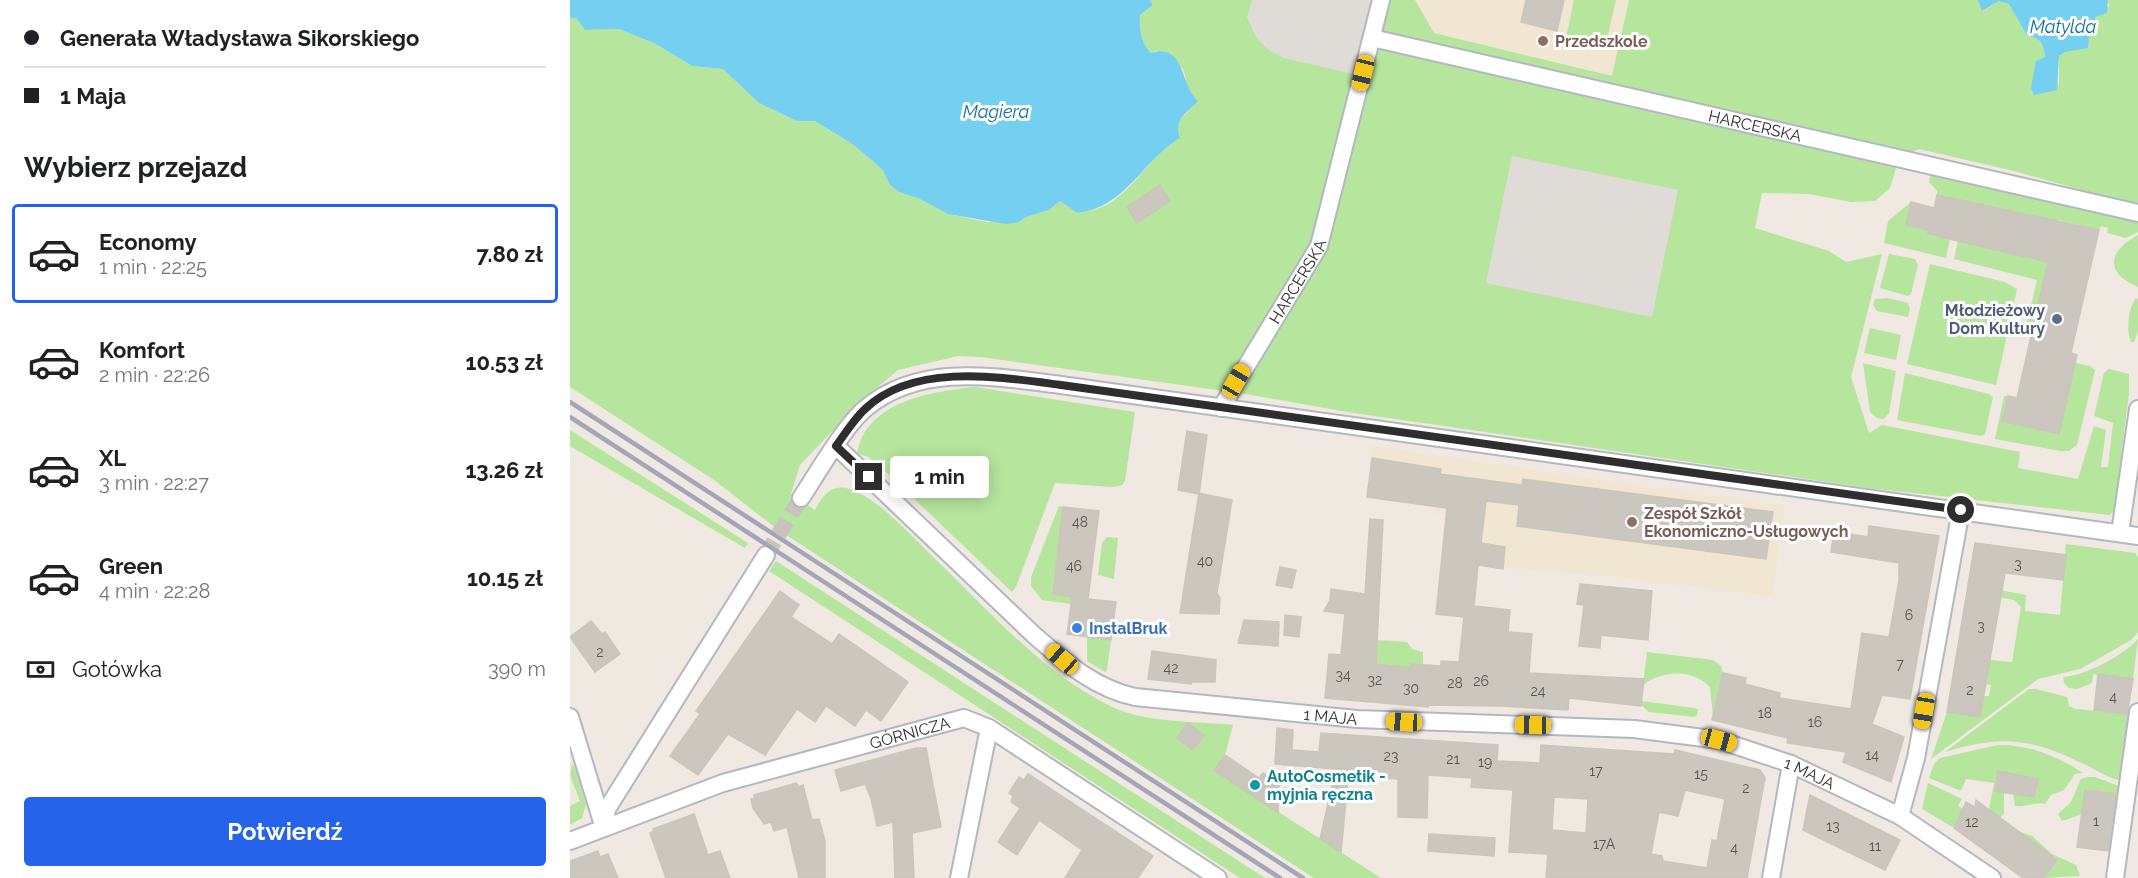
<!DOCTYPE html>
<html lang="pl">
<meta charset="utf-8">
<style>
:root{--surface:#fff;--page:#f2f2f2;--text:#202124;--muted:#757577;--line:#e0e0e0;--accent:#2563eb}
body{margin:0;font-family:Raleway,sans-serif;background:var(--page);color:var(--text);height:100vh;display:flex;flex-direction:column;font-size:22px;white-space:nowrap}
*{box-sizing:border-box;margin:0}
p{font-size:20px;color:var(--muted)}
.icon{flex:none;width:33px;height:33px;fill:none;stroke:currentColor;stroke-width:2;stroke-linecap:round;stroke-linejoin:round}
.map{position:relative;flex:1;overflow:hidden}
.sheet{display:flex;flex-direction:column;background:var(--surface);width:570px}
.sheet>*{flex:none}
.top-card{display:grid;align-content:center;height:132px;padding:0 24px;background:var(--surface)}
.end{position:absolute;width:27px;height:27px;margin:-14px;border:8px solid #2e2e2e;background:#fff;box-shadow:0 0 0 3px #fff}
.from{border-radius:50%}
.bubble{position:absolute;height:42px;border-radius:6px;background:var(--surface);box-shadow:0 3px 15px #0003;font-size:20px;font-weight:700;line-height:42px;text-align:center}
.car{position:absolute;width:18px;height:36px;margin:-18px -9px;border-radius:8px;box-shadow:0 0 4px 2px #0007;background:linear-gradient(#f5c518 24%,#345 0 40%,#f5c518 0 76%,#345 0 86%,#f5c518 0)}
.top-card b{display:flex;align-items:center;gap:21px;height:57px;font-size:22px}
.top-card b+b{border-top:2px solid var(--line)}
.top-card i{width:15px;height:15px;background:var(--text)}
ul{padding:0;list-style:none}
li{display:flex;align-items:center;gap:18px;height:99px;margin:0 12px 9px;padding:0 12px;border:3px solid transparent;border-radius:6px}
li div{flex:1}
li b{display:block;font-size:22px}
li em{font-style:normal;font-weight:700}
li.on{border-color:var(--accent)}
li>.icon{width:54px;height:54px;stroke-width:1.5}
h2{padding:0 24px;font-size:27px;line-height:72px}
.pay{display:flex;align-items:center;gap:15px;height:66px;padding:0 24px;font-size:22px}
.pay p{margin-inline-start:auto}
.cta{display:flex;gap:12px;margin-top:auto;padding:12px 24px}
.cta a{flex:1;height:69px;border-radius:6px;background:var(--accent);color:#fff;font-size:24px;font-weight:700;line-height:69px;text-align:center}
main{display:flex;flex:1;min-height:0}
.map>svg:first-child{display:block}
</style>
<main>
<section class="sheet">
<div class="top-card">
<b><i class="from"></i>Generała Władysława Sikorskiego</b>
<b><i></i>1 Maja</b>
</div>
<h2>Wybierz przejazd</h2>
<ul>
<li class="on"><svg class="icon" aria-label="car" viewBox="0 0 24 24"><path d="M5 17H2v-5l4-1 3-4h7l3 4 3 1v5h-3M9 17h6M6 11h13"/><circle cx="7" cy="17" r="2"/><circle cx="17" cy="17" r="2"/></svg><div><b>Economy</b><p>1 min · 22:25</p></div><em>7.80 zł</em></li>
<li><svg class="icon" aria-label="car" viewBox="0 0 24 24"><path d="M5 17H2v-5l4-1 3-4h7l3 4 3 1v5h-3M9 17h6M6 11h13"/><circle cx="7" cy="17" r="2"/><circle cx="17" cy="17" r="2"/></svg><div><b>Komfort</b><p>2 min · 22:26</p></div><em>10.53 zł</em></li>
<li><svg class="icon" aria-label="car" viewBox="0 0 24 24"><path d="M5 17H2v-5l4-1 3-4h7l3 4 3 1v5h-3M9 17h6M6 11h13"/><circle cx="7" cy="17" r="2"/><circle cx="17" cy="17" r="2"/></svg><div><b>XL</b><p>3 min · 22:27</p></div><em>13.26 zł</em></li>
<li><svg class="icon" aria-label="car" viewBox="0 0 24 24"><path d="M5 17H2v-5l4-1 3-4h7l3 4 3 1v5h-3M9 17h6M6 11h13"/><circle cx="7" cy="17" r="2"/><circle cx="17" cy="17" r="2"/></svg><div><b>Green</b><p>4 min · 22:28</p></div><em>10.15 zł</em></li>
</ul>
<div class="pay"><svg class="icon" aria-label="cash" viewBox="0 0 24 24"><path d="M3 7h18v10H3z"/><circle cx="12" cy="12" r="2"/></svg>Gotówka<p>390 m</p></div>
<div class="cta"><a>Potwierdź</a></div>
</section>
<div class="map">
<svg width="1568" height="878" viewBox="0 0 1568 878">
<rect width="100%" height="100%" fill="#efe9e1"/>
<g fill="#f0e6d1">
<path d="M845 0H1059L1043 76 864 33Z"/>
<path d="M801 446 1215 506 1202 597 1023 574 933 569 935 547 911 543V519L865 513 866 506 802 458Z"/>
</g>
<g fill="#b6e59e">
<path d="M580 0H845L864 33 1042 76 1059 0H1408L1413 11 1429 1 1440 4 1447 17 1474 46 1475 57 1489 86V56L1526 30 1525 17 1539 6 1538 0H1568V206L1444 171 1349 149 1329 158 1320 188 1305 201 1281 202 1239 194 1192 193 1185 228 1259 251 1276 262 1312 254 1281 377 1299 433 1312 425 1450 452 1448 468 1508 479 1524 426 1536 430 1531 467H1538L1543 423 1524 416 1534 373 1539 369 1559 374V394L1544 510 1540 515 1298 488 777 412 676 394 411 357 388 356 328 370 289 403 230 465 221 494 245 510C252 498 259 485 276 488 303 494 338 532 358 552 415 606 470 672 542 707 577 723 624 721 663 725L655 755 645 771 811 878H744L207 529 144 480 0 387V18H6L15 30 49 29 86 44 122 66 153 69 189 103 227 121H245L281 143 312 169 320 185 329 192 350 199 378 214 417 222H449L456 217 479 210 490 201 507 213C517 211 530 209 538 204 566 187 581 155 610 138 605 125 607 120 618 112L620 93 613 69 587 51 581 53C571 43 569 28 570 15L583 5Z"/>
<path d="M1004 0H1046L1035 48 996 38Z"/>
<path d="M1361 173 1568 219V232L1556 238 1537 233 1538 228 1531 226 1529 230 1488 220 1487 223 1367 195V191L1359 182Z"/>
<path d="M1341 202 1336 225 1359 230 1358 235 1380 239 1376 258 1314 243 1318 221Z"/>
<path d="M1568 235V287C1534 273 1538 251 1568 235Z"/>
<path d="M1388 241 1478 262 1462 332 1455 331 1467 280 1384 259Z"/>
<path d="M1319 254 1345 259 1348 265 1341 294 1338 296 1310 288Z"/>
<path d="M1360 264 1435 282 1447 289 1426 385 1337 364Z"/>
<path d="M1318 298 1338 303 1340 309 1338 317 1307 311 1303 305 1305 299Z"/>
<path d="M1566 298 1568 299V331L1564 342H1561C1556 331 1558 308 1566 298Z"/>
<path d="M1300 328 1331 335 1326 360 1294 353Z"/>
<path d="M1293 363 1326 371 1319 413 1314 419 1307 418 1300 412Z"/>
<path d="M1505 363 1520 366 1525 370 1507 445 1499 451H1490L1425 439 1434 396H1438L1432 421 1489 434Z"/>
<path d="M1335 373 1419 394 1423 397 1415 434 1411 436 1327 420Z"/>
<path d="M405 387 565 412 555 481 552 485 542 487 485 483 446 587 442 592 316 472 298 457 287 453C289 447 290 440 293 435 314 398 367 391 405 387Z"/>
<path d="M0 430 178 543 175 548 0 446Z"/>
<path d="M489 506 493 507 483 594 501 597V604L472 600 461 586V577Z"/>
<path d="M537 537 548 538 544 579 528 575 532 543Z"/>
<path d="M1496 544 1565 553 1568 557V632L1561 640 1510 669 1468 679 1361 759 1377 712 1410 717 1414 696H1419L1421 685 1416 684 1420 660 1442 662 1451 607 1444 600 1423 596 1424 589 1456 595 1455 611 1490 615Z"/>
<path d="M206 561 226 574 695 878H670L199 571Z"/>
<path d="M517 637 541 640 537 670 535 672 517 661Z"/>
<path d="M793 639 837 642 842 649 853 652V666L850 670V665L841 664V669L789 670Z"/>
<path d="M1568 639 1563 679 1523 674 1522 683 1507 689 1499 688 1494 683 1493 677C1515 676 1554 655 1568 639Z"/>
<path d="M1077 652 1143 660 1151 666 1153 673 1143 717 1140 687C1122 669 1093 670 1073 685Z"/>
<path d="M1459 689H1466L1497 697 1499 706 1506 709 1558 714 1549 780C1533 776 1522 767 1507 761 1457 737 1428 736 1375 752Z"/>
<path d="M1072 701 1124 708 1128 709 1127 715 1124 717 1079 712 1072 706Z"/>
<path d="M1428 745C1460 745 1486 755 1513 773L1505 774 1494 790 1481 795 1475 804C1464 802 1457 807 1445 806L1443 794 1464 797 1468 779 1434 792V813L1408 846 1415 831 1424 783 1396 779 1391 791 1359 778 1364 764 1370 758Z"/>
<path d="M2 764 6 769 16 805 12 818 0 825V806L10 801 0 775Z"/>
<path d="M1517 777H1525L1549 786V794L1515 790 1512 814 1492 821 1488 814 1501 802 1511 779Z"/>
<path d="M1358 783 1392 799 1388 806 1393 809 1384 828 1352 809Z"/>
<path d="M1445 830 1462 836 1482 854 1506 865 1510 876 1474 878Z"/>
</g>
<g fill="#dfdcd8">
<path d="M682 0H801L799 9 808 12 796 60 787 58 783 74 714 58 699 50 687 39 677 17Z"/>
<path d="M942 156 1108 190 1082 317 916 283Z"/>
</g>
<g fill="#75cff0">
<path d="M0 0H580L583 5 570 15C569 28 571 43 581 53 615 42 610 85 628 101 616 114 603 119 610 138 572 161 555 208 507 213L490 201 479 210 456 217 449 222 436 224 378 214 350 199 329 192 320 185 312 169 281 143 245 121H227L189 103 153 69 122 66 86 44 49 29 15 30 6 18H0Z"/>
<path d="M1408 0H1538L1537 13 1525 17 1526 30 1519 35 1518 48 1495 52 1489 56 1487 90 1464 95 1461 88 1466 61 1475 57C1474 43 1470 38 1457 35L1439 4 1429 1 1412 11Z"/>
</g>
<g fill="#cbc7bf" stroke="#cbc5ba" stroke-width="1.5" fill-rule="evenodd">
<path d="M956 0H994L987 31 951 22Z"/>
<path d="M590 185 600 201 567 223 557 207Z"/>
<path d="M1367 195 1529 230 1501 353 1507 355 1489 434 1432 421 1438 396 1447 398 1478 262 1358 234 1359 230 1336 225 1341 202 1364 208Z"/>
<path d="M617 431 637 435 629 494 608 490Z"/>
<path d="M802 458 871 469 870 474 952 485 953 479 1203 512 1196 559 947 526 949 505 916 501 911 543 935 547 933 569 908 565 904 606 940 610 938 632 962 634 959 673 1074 679 1071 706 999 698 998 710 930 706 858 705V707L755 698 759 654 771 655 775 614 754 611 760 600 761 589 795 594 800 519 813 520 806 664 841 668V664L871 666V661L889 662 894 617 866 614 877 508 797 497Z"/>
<path d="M629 493 662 500 647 593 650 598 649 614 610 613Z"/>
<path d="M493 507 529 511 518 599 546 602 541 640 497 634 502 597 483 594Z"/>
<path d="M1299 526 1369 536 1340 699 1312 695 1302 724 1334 737 1321 782 1273 762 1276 752 1217 743 1218 738 1142 720 1153 673 1176 678 1175 684 1210 693 1209 698 1281 709 1292 633 1319 637 1329 581V563L1261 552 1264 531 1298 537Z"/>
<path d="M1405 543 1496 555 1493 580 1435 573 1410 717 1377 712Z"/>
<path d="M710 567 726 570 722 588 706 585Z"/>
<path d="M1010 584 1082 591 1078 640 1031 635 1030 648 1009 646 1014 605 1007 604Z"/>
<path d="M210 591 229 605 221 617 262 644 269 634 338 682 311 721 296 710 285 726 256 706 245 722 227 709 195 755 158 734 128 775 100 756 130 714 126 711Z"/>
<path d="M715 615 731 617 729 637 714 635Z"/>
<path d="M674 620 709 622 708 646 668 643Z"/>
<path d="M21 621 32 634 35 632 50 654 25 672 0 637Z"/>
<path d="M582 651 646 660 645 682H621V684L578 679Z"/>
<path d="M1528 674 1563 679 1557 714 1524 710Z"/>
<path d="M617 723 634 735 623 750 607 738Z"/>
<path d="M707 728 723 730 722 750 749 752 751 733 928 745 927 761 970 763 971 745 1104 754 1105 750 1190 770 1195 778 1177 878H976L978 854 939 852 943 790 901 787 902 778 858 775 857 818 828 817V779L815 778V772L779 770 771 852 750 839 766 769 705 764ZM1115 790 1155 799 1147 841 1142 840 1137 868 1093 861 1092 856 1081 854 1089 812 1108 816ZM984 797 1018 799 1016 833 982 830Z"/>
<path d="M346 748H356L371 827 342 833 344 878H325L323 822 307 826 301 798 295 784 271 791 265 770Z"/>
<path d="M655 755 689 778 693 773 709 784 708 813 644 770Z"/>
<path d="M1428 771 1468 779 1464 797 1425 791Z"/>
<path d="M458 774 583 856 568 878H495L512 850 469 820 447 855 428 842 450 808 441 802 443 796 439 793 449 777 454 780Z"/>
<path d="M226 783 229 787 233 785 242 820 249 819 255 841V878H229L217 827 204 831 201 822 194 824 183 808 181 799 185 798 184 795Z"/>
<path d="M1515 790 1546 794 1538 851 1507 847Z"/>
<path d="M1240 795 1330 840 1315 870 1233 830Z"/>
<path d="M1406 800 1487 860 1474 878H1453L1384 828 1396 802 1405 807Z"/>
<path d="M124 814 138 855 150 851 160 878H96L80 833 84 831 83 829Z"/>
<path d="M859 834 925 838 924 856 858 851Z"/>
<path d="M28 851 30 857 38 854 48 878H0V861Z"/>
</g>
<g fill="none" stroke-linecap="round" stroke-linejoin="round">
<path stroke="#c8c4bd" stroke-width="16" stroke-dasharray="16 8" stroke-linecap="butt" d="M196 555 231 498"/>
<defs>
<g id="street">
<path id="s1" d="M802 38 1568 213"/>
<path id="s2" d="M651 408 749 246 811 0"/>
<path id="s3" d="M266 446 464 635C495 662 524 688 565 697L787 719 1064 729 1149 740 1221 764 1330 816 1422 878"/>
<path d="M231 498C247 474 275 425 296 408 351 362 426 377 491 385L1568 536"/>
<path d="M1550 533 1568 409"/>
<path d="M0 717 33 825"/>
<path d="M1330 816 1346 758 1391 510"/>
<path d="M34 827 37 809 196 555"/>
<path id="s4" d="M0 841 153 783 394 718 419 728 648 878"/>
<path d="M389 878 419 728"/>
<path d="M1201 878 1221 764"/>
<path d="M1545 878 1568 712"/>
</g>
</defs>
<use href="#street" stroke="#b4b7c1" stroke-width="20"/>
<use href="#street" stroke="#fff" stroke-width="16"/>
<g stroke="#a3a6b8" stroke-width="4.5">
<path d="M0 402 733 878"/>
<path d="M0 417 710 878"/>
</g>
</g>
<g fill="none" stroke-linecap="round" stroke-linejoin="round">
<path stroke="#2e2e2e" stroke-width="8" d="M299 477 266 446C275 434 284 419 295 409 344 362 431 377 491 385L1391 510"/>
</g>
<g fill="#8d6e63" stroke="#fff" stroke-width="2">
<circle cx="973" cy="41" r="6"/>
<circle cx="1062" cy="522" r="6"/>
</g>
<circle fill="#5c6f8a" stroke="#fff" stroke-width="2" cx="1487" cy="319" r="6"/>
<circle fill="#3f7fe0" stroke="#fff" stroke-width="2" cx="507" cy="628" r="6"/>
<circle fill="#0f9aa8" stroke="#fff" stroke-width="2" cx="685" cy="785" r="6"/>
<g text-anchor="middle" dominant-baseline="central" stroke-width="6" stroke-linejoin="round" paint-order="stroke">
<g font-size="14" fill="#555452">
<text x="510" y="522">48</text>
<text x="635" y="561">40</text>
<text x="1448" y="564">3</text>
<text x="504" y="566">46</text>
<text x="1339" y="615">6</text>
<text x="1411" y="626">3</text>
<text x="30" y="652">2</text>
<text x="1330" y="664">7</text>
<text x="601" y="668">42</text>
<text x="773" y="675">34</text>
<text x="805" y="680">32</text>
<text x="911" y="681">26</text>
<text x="885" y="683">28</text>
<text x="841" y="688">30</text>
<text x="1400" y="690">2</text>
<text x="968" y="691">24</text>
<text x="1543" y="697">4</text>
<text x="1195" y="713">18</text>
<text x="1245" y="722">16</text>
<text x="1302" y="755">14</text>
<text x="821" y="756">23</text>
<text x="883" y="759">21</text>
<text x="915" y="762">19</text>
<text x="1026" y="771">17</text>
<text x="1131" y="774">15</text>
<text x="1176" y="788">2</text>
<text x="1526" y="821">1</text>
<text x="1402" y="822">12</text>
<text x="1263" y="826">13</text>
<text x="1034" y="844">17A</text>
<text x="1305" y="846">11</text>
<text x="1164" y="848">4</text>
</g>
<g font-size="16" font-weight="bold" fill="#785e54" stroke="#fff" text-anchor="start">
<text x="985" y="41">Przedszkole</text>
<text x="1074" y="513">Zespół Szkół<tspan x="1074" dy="18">Ekonomiczno-Usługowych</tspan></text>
</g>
<g font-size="16" fill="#2e2e2e" stroke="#fff">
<text stroke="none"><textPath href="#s1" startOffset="393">HARCERSKA</textPath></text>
<text stroke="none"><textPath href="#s2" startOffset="148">HARCERSKA</textPath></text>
<text stroke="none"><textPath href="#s3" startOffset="590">1 MAJA</textPath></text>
<text stroke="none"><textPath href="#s4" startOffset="357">GÓRNICZA</textPath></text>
<text stroke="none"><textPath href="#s3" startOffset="1076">1 MAJA</textPath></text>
</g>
<g font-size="16" font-weight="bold" fill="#4e5e75" stroke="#fff" text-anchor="end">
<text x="1475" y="310">Młodzieżowy<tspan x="1475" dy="18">Dom Kultury</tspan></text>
</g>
<g font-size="16" font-weight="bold" fill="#366cbe" stroke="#fff" text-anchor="start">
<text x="519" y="628">InstalBruk</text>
</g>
<g font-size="16" font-weight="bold" fill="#0d838f" stroke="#fff" text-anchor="start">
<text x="697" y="776">AutoCosmetik -<tspan x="697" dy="18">myjnia ręczna</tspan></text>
</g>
<g font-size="18" font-style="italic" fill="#0d6fa3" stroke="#fff">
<text x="1493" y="26">Matylda</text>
<text x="426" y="111">Magiera</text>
</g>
</g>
</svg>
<i class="end from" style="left:1391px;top:510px"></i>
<i class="end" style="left:299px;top:477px"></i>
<div class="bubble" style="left:320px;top:456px;width:99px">1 min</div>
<i class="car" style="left:793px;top:73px;rotate:194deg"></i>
<i class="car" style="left:666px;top:381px;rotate:30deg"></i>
<i class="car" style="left:492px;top:659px;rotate:311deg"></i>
<i class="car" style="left:1354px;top:711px;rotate:190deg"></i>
<i class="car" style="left:834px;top:722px;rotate:273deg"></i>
<i class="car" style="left:963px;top:725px;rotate:271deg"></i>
<i class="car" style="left:1149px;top:740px;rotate:105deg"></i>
</div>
</main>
